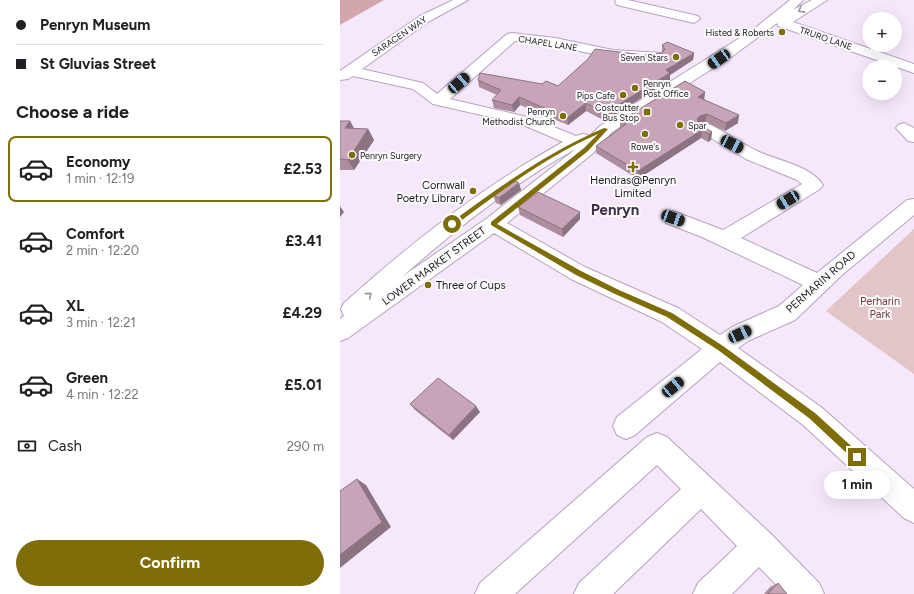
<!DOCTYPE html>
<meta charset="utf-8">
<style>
:root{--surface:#fff;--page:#f2f2f2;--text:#202124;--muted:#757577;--line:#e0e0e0;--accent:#7f6d09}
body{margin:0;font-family:Figtree,sans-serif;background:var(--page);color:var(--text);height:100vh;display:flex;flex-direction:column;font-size:15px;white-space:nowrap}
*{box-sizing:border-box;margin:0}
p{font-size:13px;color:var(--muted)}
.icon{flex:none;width:22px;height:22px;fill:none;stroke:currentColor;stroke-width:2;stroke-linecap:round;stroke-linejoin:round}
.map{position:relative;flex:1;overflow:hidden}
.side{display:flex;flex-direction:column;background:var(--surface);width:340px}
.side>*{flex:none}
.guide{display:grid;align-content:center;height:88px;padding:0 16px;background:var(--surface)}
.controls{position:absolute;left:522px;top:12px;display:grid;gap:8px}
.controls a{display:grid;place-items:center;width:40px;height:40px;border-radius:50%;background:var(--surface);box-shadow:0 4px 16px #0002;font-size:20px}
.end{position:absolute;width:18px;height:18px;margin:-9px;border:5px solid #7f6d09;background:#fff;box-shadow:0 0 0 2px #fff}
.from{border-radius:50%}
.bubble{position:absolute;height:28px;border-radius:14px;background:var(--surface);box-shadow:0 4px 16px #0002;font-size:13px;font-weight:700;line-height:28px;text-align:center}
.car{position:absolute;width:12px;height:24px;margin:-12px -6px;border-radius:5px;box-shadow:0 0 3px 1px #0007;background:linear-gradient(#222 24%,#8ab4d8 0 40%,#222 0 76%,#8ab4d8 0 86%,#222 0)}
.guide b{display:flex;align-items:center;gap:14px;height:38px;font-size:15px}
.guide b+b{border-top:1px solid var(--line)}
.guide i{width:10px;height:10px;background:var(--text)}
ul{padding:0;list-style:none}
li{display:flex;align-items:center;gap:12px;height:66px;margin:0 8px 6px;padding:0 8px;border:2px solid transparent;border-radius:8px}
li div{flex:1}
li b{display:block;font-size:15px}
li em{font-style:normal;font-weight:700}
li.selected{border-color:var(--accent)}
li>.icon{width:36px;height:36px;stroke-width:1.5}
h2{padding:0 16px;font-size:18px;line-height:48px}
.pay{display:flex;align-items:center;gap:10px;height:44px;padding:0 16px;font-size:15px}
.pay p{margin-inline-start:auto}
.button{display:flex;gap:8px;margin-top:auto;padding:8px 16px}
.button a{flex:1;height:46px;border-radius:24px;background:var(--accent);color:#fff;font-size:16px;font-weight:700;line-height:46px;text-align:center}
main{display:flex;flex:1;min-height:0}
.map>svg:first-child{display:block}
</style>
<main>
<section class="side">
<div class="guide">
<b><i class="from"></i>Penryn Museum</b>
<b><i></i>St Gluvias Street</b>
</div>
<h2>Choose a ride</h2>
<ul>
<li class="selected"><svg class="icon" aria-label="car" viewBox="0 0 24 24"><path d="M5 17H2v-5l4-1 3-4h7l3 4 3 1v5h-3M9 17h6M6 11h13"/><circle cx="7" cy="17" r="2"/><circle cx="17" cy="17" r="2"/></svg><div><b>Economy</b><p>1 min · 12:19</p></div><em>£2.53</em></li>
<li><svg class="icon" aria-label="car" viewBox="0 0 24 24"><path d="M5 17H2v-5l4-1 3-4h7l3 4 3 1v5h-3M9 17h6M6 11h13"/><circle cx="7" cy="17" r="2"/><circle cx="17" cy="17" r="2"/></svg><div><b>Comfort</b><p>2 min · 12:20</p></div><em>£3.41</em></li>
<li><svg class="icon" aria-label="car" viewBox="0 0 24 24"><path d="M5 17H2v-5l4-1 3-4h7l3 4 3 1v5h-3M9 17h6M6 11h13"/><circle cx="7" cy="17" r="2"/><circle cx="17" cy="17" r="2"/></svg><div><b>XL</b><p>3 min · 12:21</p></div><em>£4.29</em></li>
<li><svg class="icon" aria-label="car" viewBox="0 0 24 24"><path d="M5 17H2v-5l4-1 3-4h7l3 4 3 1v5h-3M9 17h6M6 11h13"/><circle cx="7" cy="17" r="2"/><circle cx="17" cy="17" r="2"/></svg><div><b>Green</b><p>4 min · 12:22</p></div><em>£5.01</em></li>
</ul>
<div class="pay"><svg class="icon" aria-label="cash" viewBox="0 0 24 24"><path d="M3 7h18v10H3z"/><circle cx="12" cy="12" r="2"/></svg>Cash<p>290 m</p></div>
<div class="button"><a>Confirm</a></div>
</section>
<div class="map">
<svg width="574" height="594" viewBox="0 0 574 594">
<rect width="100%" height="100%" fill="#f5e8fb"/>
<path fill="#e2c5c7" d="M574 229V374L486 311Z"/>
<path fill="#d1a7ab" d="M0 0H44L0 25Z"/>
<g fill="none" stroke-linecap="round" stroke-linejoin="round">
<defs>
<g id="minor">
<path d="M113 0H128L88 22 22 69 83 83 97 94 167 34 172 33 215 38 273 50 321 53 323 56 321 59 316 60 273 58 215 46 175 41 110 99 192 118 236 136 243 134 250 136 260 126 414 29 450 0H463L453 10 472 0H487L453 22 574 64V73L438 26 437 23 394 55 272 132 252 154 167 223 245 267 338 308 380 335 392 327 439 306 463 285 362 237 326 223 323 218 326 213 333 211 383 230 462 184 457 180 406 159 359 131 357 128 359 125 365 123 371 125C386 133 401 143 417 151 438 161 470 165 483 185L480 189 401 238 477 273 567 200 574 199V215L502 275 455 320 408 341 398 348 481 407 574 489V523L564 518 463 425 380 362 295 435 286 439 277 435 273 426 277 417 362 349 322 322 231 279 154 233 8 338 0 341V319L4 316 1 309 4 303C72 242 143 186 223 142L181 124 93 104 73 89 13 76 8 79 0 80V71L80 16ZM237 148 146 219 63 276C117 228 174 183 237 148Z"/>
<path d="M276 0H288L358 16 360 19 354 23 277 5 275 2Z"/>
<path d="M564 123 574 128V142L568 141 556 128 558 125Z"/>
<path d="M317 433 327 437 431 534 479 583 484 594H445L419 567 392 594H353L358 583 397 546 361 509 273 594H234L239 583 341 489 317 465 175 594H135L140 583 307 437Z"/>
</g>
</defs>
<use href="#minor" stroke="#b6a2c0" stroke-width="2"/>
<use href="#minor" fill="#fff" fill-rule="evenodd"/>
</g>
<g fill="#ab8d9e">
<path d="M322 45 354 53 353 60 330 75V80L265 121 246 111 228 125 180 105 174 112 154 108 152 100 157 95 139 87 138 80 218 86 304 55 322 53Z"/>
<path d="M365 92 364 100 398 123 385 131 365 122 359 124 372 132 371 140 368 142 361 138 298 179 256 153V146L280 128V121Z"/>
<path d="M0 121H10L14 129H28L34 140 14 170H0Z"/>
<path d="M179 183 181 190 161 205 156 203 153 195Z"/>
<path d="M178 207 240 219 223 237 180 215Z"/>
<path d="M70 404 140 412 113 440 75 410Z"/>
<path d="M438 583 447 594H424L430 587Z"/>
</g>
<g fill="#8b7381">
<path d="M354 53 353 60 330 75V80L265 121V113L326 70Z"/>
<path d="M365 92 364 100 358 97Z"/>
<path d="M179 97 180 105 174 112 172 105Z"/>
<path d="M246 103V111L228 125 227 118Z"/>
<path d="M367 114 365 122 359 124 357 119 360 116Z"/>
<path d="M399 115 398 123 385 131 386 123Z"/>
<path d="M10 121 16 132 5 128Z"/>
<path d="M28 129 34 140 14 170 8 160Z"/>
<path d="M362 130 361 138 298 179V171Z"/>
<path d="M372 132 371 140 368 142 369 134Z"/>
<path d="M179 183 181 190 161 205 159 198Z"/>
<path d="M0 206 4 212 0 217Z"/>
<path d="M240 212V219L223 237 222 229Z"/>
<path d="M136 406 140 412 113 440 109 435Z"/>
<path d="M17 479 26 485 51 527 0 568V555Z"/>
</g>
<g fill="#c7a4b8" stroke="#8b7381">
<path d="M327 42 354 53 326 70 330 73 265 113 246 103 227 118 179 97 172 105 152 100 161 90 138 80 140 73 202 84 206 81 218 86 248 59 255 49 304 55 322 53 325 49 322 45Z"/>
<path d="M345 81 365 92 358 97 399 115 386 123 367 114 360 116 357 119 359 124 372 132 369 134 362 130 298 171 256 146 286 124 280 121Z"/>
<path d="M0 121H10L5 128 28 129 8 160 0 159Z"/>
<path d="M174 180 179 183 159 198 153 195Z"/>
<path d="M198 192 240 212 222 229 178 207Z"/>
<path d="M98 378 136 406 109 435 70 404Z"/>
<path d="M17 479 42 522 0 555V491Z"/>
<path d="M438 583 447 594H428Z"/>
</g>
<defs><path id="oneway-chevron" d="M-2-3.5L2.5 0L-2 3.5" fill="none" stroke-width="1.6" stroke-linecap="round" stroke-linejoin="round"/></defs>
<g stroke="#9a979c">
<use href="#oneway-chevron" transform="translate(461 10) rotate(152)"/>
<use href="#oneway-chevron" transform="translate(29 295) rotate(-40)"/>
</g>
<path fill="#7f6d09" d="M264 128 268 129 248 151 157 224 241 271 279 290 332 313 383 346 475 413 520 454V460H514L469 418 378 350 327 317 275 294 236 275 151 225V222L244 148 258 134C205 157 160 192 114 226H110V223C159 187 208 152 264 128Z"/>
<g fill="#7f6d09" stroke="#fbfbfb" stroke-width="1.5">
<circle cx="442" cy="32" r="4"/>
<circle cx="336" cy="57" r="4"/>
<circle cx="295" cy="88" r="4"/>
<circle cx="283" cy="95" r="4"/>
<rect x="303" y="108" width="8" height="8" rx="2"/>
<circle cx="223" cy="116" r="4"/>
<circle cx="340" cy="125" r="4"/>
<circle cx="305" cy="134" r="4"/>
<circle cx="12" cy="155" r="4"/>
<path d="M291 161h4v4h4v4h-4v4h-4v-4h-4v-4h4z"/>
<circle cx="133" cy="191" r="4"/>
<circle cx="88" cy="285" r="4"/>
</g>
<g text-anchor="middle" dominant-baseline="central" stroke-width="4" stroke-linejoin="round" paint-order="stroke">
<g font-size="9" fill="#1f1823" stroke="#fbfbfb" text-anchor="end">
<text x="434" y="32">Histed &amp; Roberts</text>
<text x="328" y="57">Seven Stars</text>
<text x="303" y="83" text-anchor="start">Penryn<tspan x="303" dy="10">Post Office</tspan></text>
<text x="275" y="95">Pips Cafe</text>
<text x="299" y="107">Costcutter<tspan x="299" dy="10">Bus Stop</tspan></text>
<text x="215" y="111">Penryn<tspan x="215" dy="10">Methodist Church</tspan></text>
<text x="348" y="125" text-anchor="start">Spar</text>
<text x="305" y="146" text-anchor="middle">Rowe's</text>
<text x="20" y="155" text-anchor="start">Penryn Surgery</text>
</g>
<g font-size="9" fill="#1f1823" stroke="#fbfbfb">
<text transform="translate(59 36) rotate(-34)">SARACEN WAY</text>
<text transform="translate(486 38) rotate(19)">TRURO LANE</text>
<text transform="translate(208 43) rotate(9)">CHAPEL LANE</text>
</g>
<g font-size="11" fill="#1f1823" stroke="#fbfbfb">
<text x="293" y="180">Hendras@Penryn<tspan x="293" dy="13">Limited</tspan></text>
<text x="125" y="185" text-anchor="end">Cornwall<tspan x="125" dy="13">Poetry Library</tspan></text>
<text x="96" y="285" text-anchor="start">Three of Cups</text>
</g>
<g font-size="11" fill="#1f1823" stroke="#fbfbfb">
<text transform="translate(94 266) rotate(-36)">LOWER MARKET STREET</text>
<text transform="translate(481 282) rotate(-41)">PERMARIN ROAD</text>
</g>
<g font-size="11" fill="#723a42" stroke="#fbfbfb">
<text x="540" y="301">Perharin<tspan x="540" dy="13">Park</tspan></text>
</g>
<g font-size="15" font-weight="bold" fill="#3f2e46" stroke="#fbfbfb">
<text x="275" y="210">Penryn</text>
</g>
</g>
</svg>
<div class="controls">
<a>+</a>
<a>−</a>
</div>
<i class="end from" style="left:112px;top:224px"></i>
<i class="end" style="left:517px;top:457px"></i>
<div class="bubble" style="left:484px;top:471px;width:66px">1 min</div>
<i class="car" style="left:379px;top:59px;rotate:236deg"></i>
<i class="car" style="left:119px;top:83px;rotate:49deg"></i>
<i class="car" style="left:392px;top:144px;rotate:117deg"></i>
<i class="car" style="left:448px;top:200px;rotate:239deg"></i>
<i class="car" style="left:333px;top:218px;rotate:110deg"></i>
<i class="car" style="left:400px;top:334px;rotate:65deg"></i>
<i class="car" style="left:333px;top:387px;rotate:50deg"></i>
</div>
</main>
